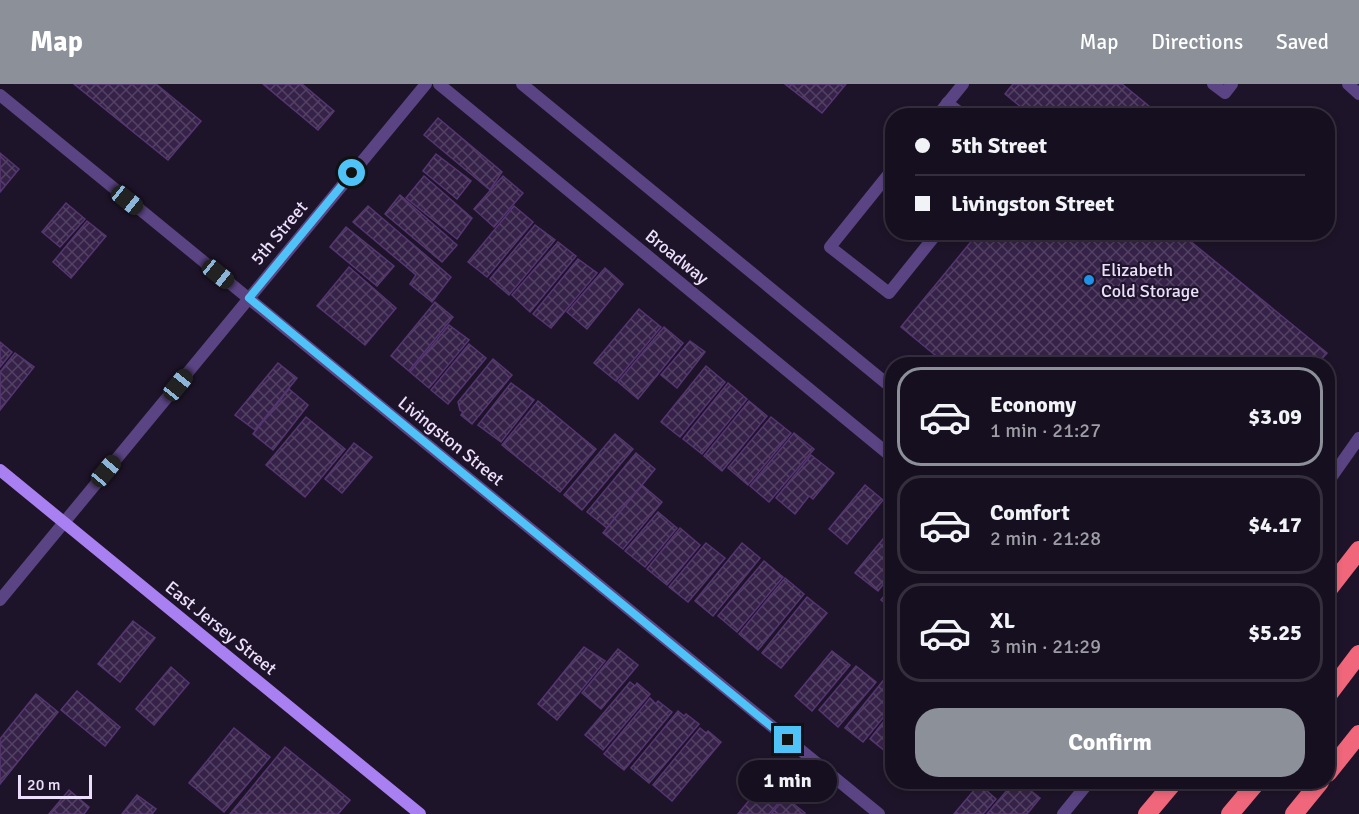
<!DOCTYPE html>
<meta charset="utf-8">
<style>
:root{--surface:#160f1f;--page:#231d2c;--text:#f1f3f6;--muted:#9e9ca4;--line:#352f3d;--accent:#8c9099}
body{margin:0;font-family:Signika,sans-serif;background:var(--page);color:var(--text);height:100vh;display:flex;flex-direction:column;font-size:22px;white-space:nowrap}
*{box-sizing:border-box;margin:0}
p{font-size:20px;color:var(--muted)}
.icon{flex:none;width:33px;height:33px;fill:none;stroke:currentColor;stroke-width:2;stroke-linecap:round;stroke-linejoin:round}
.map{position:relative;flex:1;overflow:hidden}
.drawer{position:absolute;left:885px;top:273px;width:450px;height:432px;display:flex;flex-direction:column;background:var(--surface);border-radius:24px;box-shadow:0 3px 9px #0003,0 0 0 2px var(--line)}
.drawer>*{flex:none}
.hud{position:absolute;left:885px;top:24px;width:450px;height:132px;border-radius:24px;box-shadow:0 3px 9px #0003,0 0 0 2px var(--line);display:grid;align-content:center;height:132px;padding:0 30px;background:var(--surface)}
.scale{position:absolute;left:18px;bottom:15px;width:74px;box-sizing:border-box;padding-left:6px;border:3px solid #ecdffc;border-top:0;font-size:16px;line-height:21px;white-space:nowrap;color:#ecdffc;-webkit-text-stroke:4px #1e1429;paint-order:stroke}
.end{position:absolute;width:27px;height:27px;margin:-14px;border:8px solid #4fc3f7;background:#111;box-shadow:0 0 0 3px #111}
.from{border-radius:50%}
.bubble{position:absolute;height:42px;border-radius:21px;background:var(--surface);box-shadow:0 3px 9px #0003,0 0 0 2px var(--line);font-size:20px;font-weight:700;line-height:42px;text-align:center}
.car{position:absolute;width:18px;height:36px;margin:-18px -9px;border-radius:8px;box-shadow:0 0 4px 2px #0007;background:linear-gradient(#222 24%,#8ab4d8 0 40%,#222 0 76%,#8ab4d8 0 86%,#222 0)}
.hud b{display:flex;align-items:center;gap:21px;height:57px;font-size:22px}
.hud b+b{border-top:2px solid var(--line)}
.hud i{width:15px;height:15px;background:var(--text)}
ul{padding:10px 0 0;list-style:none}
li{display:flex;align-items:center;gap:18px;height:99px;margin:0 12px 9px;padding:0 18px;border:3px solid var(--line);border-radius:24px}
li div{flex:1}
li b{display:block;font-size:22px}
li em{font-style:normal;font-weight:700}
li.selected{border-color:var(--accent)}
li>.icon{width:54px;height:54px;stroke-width:1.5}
.primary-button{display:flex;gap:12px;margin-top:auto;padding:12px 30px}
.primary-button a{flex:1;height:69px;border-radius:24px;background:var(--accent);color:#fff;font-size:24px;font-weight:700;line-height:69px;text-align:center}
header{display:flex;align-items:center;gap:36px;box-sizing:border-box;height:84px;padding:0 30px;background:var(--accent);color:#fff}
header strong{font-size:28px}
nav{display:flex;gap:33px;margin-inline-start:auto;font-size:21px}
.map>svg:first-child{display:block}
</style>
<header>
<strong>Map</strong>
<nav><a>Map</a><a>Directions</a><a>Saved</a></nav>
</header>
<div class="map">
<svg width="1359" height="730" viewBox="0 0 1359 730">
<defs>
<pattern id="building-cross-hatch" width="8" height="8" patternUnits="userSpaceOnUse" patternTransform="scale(1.5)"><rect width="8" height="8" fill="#362248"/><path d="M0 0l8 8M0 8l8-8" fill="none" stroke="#534263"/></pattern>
</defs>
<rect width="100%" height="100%" fill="#1e1429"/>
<g fill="url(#building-cross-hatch)" stroke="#563672" stroke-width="1.5">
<path d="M74 0H156L201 37 168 76Z"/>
<path d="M263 0H302L334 27 318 46Z"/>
<path d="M785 0H846L822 29Z"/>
<path d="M1013 0H1122L1161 32H1032L1005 10Z"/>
<path d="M438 34 502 88 490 106 424 51Z"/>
<path d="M0 69 19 85 0 108Z"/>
<path d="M436 70 471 97 457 115 423 87Z"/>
<path d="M424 92 472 134 457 155 406 114Z"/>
<path d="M503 92 523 109 494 143 474 125Z"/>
<path d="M400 111 457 161 442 178 385 130Z"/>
<path d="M66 119 85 135 60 163 42 148Z"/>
<path d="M368 122 451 193 432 218 410 200 416 191 353 138Z"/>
<path d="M514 122 533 138 487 193 468 178Z"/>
<path d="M87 137 106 152 71 194 53 178Z"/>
<path d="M535 141 555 156 509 211 490 195Z"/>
<path d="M346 143 394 182 377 202 330 163Z"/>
<path d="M979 148H1179L1327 269 1317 280H946L901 243Z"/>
<path d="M558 158 576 172 530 228 512 211Z"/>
<path d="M578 175 597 189 551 244 533 230Z"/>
<path d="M349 183 396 224 365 261 317 222Z"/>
<path d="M605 184 623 200 587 245 567 228Z"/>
<path d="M435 218 453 233 409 287 391 272Z"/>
<path d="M639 225 661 243 616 297 594 279Z"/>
<path d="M449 241 469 256 429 304 410 288Z"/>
<path d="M664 243 683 259 638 315 618 298Z"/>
<path d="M690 257 705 268 677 304 661 291Z"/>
<path d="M0 258 12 268 0 283Z"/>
<path d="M469 260 486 274 448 320 431 306Z"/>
<path d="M15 269 34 283 0 326V288Z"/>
<path d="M493 275 512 291 472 340 461 331 463 328 460 326 458 318Z"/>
<path d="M278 279 297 294 255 346 235 331Z"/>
<path d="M706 282 725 298 680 353 661 338Z"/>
<path d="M511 299 534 316 501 358 478 341Z"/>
<path d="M728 299 747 315 702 370 683 355Z"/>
<path d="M289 305 308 321 273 366 253 350Z"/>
<path d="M538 317 596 365 560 408 502 361Z"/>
<path d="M749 317 767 332 722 387 704 372Z"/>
<path d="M306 333 345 365 305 413 266 381Z"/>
<path d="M771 333 791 349 748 401 728 384Z"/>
<path d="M794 349 814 365 769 418 750 402Z"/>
<path d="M615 350 633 365 582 426 564 411Z"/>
<path d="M354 359 372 373 342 409 325 395Z"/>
<path d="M636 369 655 385 607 444 587 428Z"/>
<path d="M811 371 834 389 813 415 809 412 795 430 776 414Z"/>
<path d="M642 401 662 418 623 465 603 449Z"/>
<path d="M865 401 883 416 847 460 829 445Z"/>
<path d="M658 428 677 444 645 483 625 467Z"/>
<path d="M680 444 700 461 667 501 647 485Z"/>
<path d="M892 444V489L878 507 855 489Z"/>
<path d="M706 459 725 474 688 518 669 503Z"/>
<path d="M742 459 760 474 713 532 695 517Z"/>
<path d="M764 477 783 493 737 548 718 532Z"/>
<path d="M785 494 804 510 758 566 739 550Z"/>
<path d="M892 502V525L881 516Z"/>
<path d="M807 513 827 529 781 584 762 569Z"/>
<path d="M133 537 155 554 120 598 98 580Z"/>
<path d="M584 563 605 577 557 636 538 620Z"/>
<path d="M618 565 638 581 601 625 582 609Z"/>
<path d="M832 567 850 581 812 627 795 612Z"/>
<path d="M856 582 876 598 838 643 819 626Z"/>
<path d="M171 583 189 599 154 641 136 625Z"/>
<path d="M891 587 892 589V623L863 658 845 644Z"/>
<path d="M630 598 635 602 637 599 650 610 603 666 585 651Z"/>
<path d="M77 607 120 643 105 662 61 626Z"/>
<path d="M36 610 58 628 0 700V655Z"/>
<path d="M650 614 656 620 658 617 672 628 624 686 604 670Z"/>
<path d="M678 627 684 632 686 630 699 640 649 699 631 684Z"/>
<path d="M892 627V667L890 671 870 655Z"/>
<path d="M234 644 270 673 224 728 189 699Z"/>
<path d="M700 644 706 649 708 647 721 658 672 717 653 701Z"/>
<path d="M285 663 350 716 338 730H230Z"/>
<path d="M981 698H986L992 702 987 707 996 715 983 730H954Z"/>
<path d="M1014 698H1020L1040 714 1027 730H987Z"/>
<path d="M1034 698H1052L1045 706Z"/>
<path d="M761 702 780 717 769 730H738Z"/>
<path d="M69 706 89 723 84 730H49Z"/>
<path d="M137 711 156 725 152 730H122Z"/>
<path d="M785 713 805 729 804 730H771Z"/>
</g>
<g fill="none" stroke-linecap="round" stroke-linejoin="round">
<g stroke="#5b4483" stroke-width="12">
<path d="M1213 0 1225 9 1232 0"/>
<path d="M1348 0 1359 10"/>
<path d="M947 19 965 32"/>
<path d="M937 32 963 0"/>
<path d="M892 86 830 163 889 209 938 148"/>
</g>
<g stroke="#5b4483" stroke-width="12">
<path d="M439 0 892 373"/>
<path d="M522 0 892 304"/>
<path d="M0 11 879 730"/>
<path d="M1328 398 1359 354"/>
<path d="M0 516 426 0"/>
<path d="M1063 730 1089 698"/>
</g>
<path stroke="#a880f2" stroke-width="12" d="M0 386 420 730"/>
<g stroke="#f0667b" stroke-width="18">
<path d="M1328 506 1359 466"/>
<path d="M1328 611 1359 570"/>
<path d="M1328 689 1359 650"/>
<path d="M1147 730 1174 698"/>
<path d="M1230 730 1257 698"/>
<path d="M1294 730 1320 698"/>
</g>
</g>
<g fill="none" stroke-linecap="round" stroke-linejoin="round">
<path stroke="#4fc3f7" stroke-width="8" d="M352 89 249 214 788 656"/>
</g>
<circle fill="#1f92e8" stroke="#1e1429" stroke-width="2" cx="1089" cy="196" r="6"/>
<g text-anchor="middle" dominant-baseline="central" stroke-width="4.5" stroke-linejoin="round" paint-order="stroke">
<g font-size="18" fill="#ecdffc" stroke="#1e1429">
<text transform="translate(279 149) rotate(-50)">5th Street</text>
<text transform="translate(677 173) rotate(39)">Broadway</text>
<text transform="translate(451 357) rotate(39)">Livingston Street</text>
<text transform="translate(221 544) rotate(39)">East Jersey Street</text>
</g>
<g font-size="18" fill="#ecdffc" stroke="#1e1429" text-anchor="start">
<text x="1101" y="186">Elizabeth<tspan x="1101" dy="21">Cold Storage</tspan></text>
</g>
</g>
</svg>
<div class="scale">20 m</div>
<i class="end from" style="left:352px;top:89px"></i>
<i class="end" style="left:788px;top:656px"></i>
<div class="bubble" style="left:738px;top:676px;width:99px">1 min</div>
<i class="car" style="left:127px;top:116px;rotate:129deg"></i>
<i class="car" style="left:218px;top:190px;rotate:129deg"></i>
<i class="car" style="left:178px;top:301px;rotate:39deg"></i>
<i class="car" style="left:106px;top:387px;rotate:40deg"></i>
<div class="hud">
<b><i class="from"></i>5th Street</b>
<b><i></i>Livingston Street</b>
</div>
<section class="drawer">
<ul>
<li class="selected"><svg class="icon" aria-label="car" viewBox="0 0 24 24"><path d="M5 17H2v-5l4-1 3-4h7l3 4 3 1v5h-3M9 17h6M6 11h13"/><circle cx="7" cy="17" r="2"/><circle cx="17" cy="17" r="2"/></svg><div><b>Economy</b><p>1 min · 21:27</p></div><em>$3.09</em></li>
<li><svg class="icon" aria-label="car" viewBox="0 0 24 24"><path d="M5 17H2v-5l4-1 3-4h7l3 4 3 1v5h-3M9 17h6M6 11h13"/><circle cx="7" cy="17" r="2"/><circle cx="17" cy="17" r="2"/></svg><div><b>Comfort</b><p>2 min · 21:28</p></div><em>$4.17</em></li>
<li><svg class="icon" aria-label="car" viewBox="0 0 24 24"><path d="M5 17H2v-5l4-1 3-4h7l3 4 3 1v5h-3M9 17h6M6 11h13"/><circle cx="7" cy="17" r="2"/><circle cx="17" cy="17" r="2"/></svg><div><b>XL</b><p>3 min · 21:29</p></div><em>$5.25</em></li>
</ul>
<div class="primary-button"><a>Confirm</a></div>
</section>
</div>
